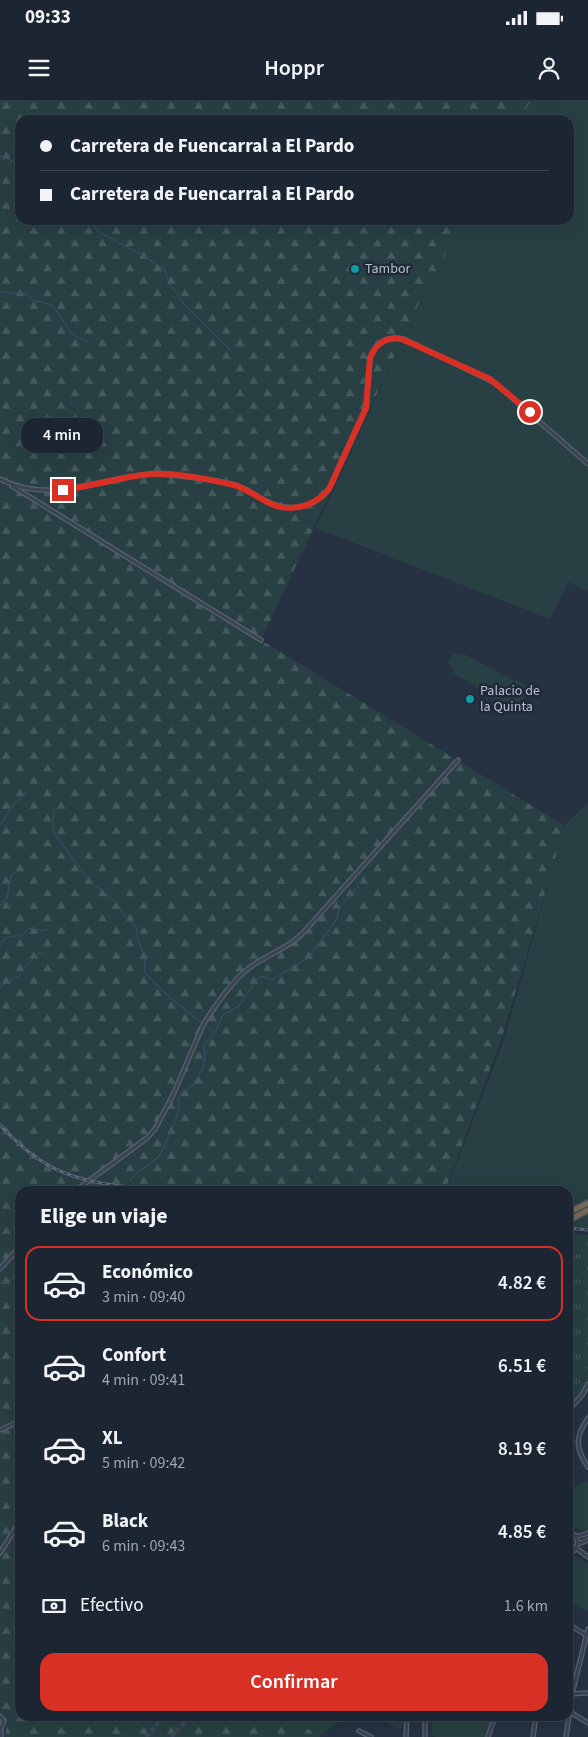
<!DOCTYPE html>
<html lang="es">
<meta charset="utf-8">
<style>
:root{--surface:#1c2632;--page:#252e3a;--text:#f1f3f6;--muted:#a0a5ac;--line:#3a434d;--accent:#d93025}
body{margin:0;font-family:"Source Sans 3",sans-serif;background:var(--page);color:var(--text);height:100vh;display:flex;flex-direction:column;font-size:19px;white-space:nowrap}
*{box-sizing:border-box;margin:0}
p{font-size:16px;color:var(--muted)}
.icon{flex:none;width:28px;height:28px;fill:none;stroke:currentColor;stroke-width:2;stroke-linecap:round;stroke-linejoin:round}
.map{position:relative;flex:1;overflow:hidden}
.panel{position:absolute;left:15px;top:1086px;width:558px;height:535px;display:flex;flex-direction:column;background:var(--surface);border-radius:15px;box-shadow:0 5px 20px #0002,0 0 0 1px var(--line)}
.panel>*{flex:none}
.guide{position:absolute;left:15px;top:15px;width:559px;height:110px;border-radius:15px;box-shadow:0 5px 20px #0002,0 0 0 1px var(--line);display:grid;align-content:center;height:110px;padding:0 25px;background:var(--surface)}
.end{position:absolute;width:22px;height:22px;margin:-11px;border:6px solid #d93025;background:#fff;box-shadow:0 0 0 2px #fff}
.from{border-radius:50%}
.bubble{position:absolute;height:35px;border-radius:15px;background:var(--surface);box-shadow:0 5px 20px #0002,0 0 0 1px var(--line);font-size:16px;font-weight:600;line-height:35px;text-align:center}
.guide b{display:flex;align-items:center;gap:18px;height:48px;font-size:19px}
.guide b+b{border-top:1px solid var(--line)}
.guide i{width:12px;height:12px;background:var(--text)}
ul{padding:0;list-style:none}
li{display:flex;align-items:center;gap:15px;height:75px;margin:0 10px 8px;padding:0 15px;border:2px solid transparent;border-radius:15px}
li div{flex:1}
li b{display:block;font-size:19px}
li em{font-style:normal;font-weight:600}
li.on{border-color:var(--accent)}
li>.icon{width:45px;height:45px;stroke-width:1.5}
h2{padding:0 25px;font-size:22px;line-height:60px}
.pay{display:flex;align-items:center;gap:12px;height:55px;padding:0 25px;font-size:19px}
.pay p{margin-inline-start:auto}
.primary-button{display:flex;gap:10px;margin-top:auto;padding:10px 25px}
.primary-button a{flex:1;height:58px;border-radius:15px;background:var(--accent);color:#fff;font-size:20px;font-weight:600;line-height:58px;text-align:center}
.status{display:flex;justify-content:space-between;align-items:center;height:35px;padding:0 25px;background:var(--surface);direction:ltr}
.status svg{height:14px;fill:currentColor}
header{display:flex;justify-content:space-between;align-items:center;height:65px;padding:0 25px;background:var(--surface);font-size:22px;font-weight:600}
.map>svg:first-child{display:block}
</style>
<div class="status"><b>09:33</b><svg viewBox="0 0 49 12"><path d="M0 12V9h3v3zM5 12V6h3v6zM10 12V3h3v9zM15 12V0h3v12zM26 1h20v11H26zM47 4h2v5h-2z"/></svg></div>
<header><svg class="icon" aria-label="menu" viewBox="0 0 24 24"><path d="M4 6h16M4 12h16M4 18h16"/></svg>Hoppr<svg class="icon" aria-label="person" viewBox="0 0 24 24"><circle cx="12" cy="8" r="4"/><path d="M4 21q1-7 8-7t8 7"/></svg></header>
<div class="map">
<svg width="588" height="1637" viewBox="0 0 588 1637">
<defs>
<pattern id="grass-tufts" width="24" height="20" patternUnits="userSpaceOnUse" patternTransform="scale(1.25)"><rect width="24" height="20" fill="#284043"/><path d="M3 7l-1-3M5 7V3M7 7l1-3M15 17l-1-3M17 17v-4M19 17l1-3" fill="none" stroke="#455a5d"/></pattern>
<pattern id="forest-firs" width="22" height="20" patternUnits="userSpaceOnUse" patternTransform="scale(1.25)"><rect width="22" height="20" fill="#284043"/><path d="M5 1l3.5 6h-7zM16 11l3.5 6h-7z" fill="#455a5d"/></pattern>
</defs>
<rect width="100%" height="100%" fill="#263242"/>
<g fill="url(#grass-tufts)">
<path d="M568 1133 588 1135V1268L584 1279 568 1297Z"/>
<path d="M287 1616H343L338 1623 319 1636Z"/>
<path d="M378 1616H402V1629L395 1627Z"/>
</g>
<path fill="url(#forest-firs)" d="M0 0H532L521 20H20V120H467L404 236 261 540 565 726 502 937 445 1091H20V1616H287L321 1637H5L7 1621 0 1610Z"/>
<g fill="#284043">
<path d="M531 0H588V491L568 482 550 519 316 428 422 197 464 120H569V20H520Z"/>
<path d="M458 554 462 556 464 554 466 555 513 580 520 581 530 588 517 611 453 573 455 570 449 566 448 561 452 555Z"/>
<path d="M588 703V1131L568 1130V1091H446L504 940 565 725Z"/>
<path d="M588 1270C588 1293 582 1295 568 1311V1298L584 1280Z"/>
<path d="M588 1381V1430L583 1431 568 1425V1391Z"/>
<path d="M576 1457 588 1463V1512L568 1500V1458Z"/>
<path d="M431 1616H495L488 1637H436L428 1632 432 1633Z"/>
</g>
<g fill="none" stroke-linecap="round" stroke-linejoin="round">
<g stroke="#3b4f6b" stroke-width="1">
<path d="M0 56 20 64"/>
<path d="M86 120 101 133 140 154 164 169 169 182 183 203 230 250"/>
<path d="M0 192 27 194 32 200 52 205 72 234 89 242"/>
<path d="M54 708 53 727 56 736 92 784 101 790 114 801 128 820 136 827 138 841 145 856 144 872 170 898 202 923"/>
<path d="M0 725 13 705 27 692"/>
<path d="M0 806 7 798 11 775 18 770"/>
<path d="M0 847 4 839 13 836H22L29 828 44 831 48 829"/>
<path d="M0 887C6 883 13 878 20 876L23 868 30 863 38 853 45 854"/>
<path d="M207 926 213 933"/>
<path d="M130 1081 138 1071 147 1066 158 1057 163 1049 175 1022 179 1005 178 999 181 994 192 986 203 968 205 957 204 945 216 931 223 915 239 906 257 879 262 876 272 880 309 857 337 819 339 808 359 786"/>
<path d="M0 1184 11 1180 20 1164"/>
</g>
<g stroke="#3c4757" stroke-width="5" stroke-dasharray="5 2.5" stroke-linecap="butt">
<path d="M146 1637 164 1616"/>
<path d="M171 1637 191 1616"/>
</g>
<defs>
<g id="minor">
<path d="M0 379C49 405 99 378 150 374 160 374 170 375 180 376 200 379 222 380 241 387 249 390 256 396 264 400 287 412 312 410 329 389L366 308 370 258C376 242 388 235 404 239L495 283 588 364"/>
<path d="M12 386 261 540"/>
<path d="M75 1091 147 1038 155 1029 173 995 203 925C213 908 234 879 249 868 266 855 287 849 302 834L458 660"/>
<path d="M0 1169 20 1146"/>
<path d="M568 1311 583 1294 588 1284"/>
<path d="M588 1318C575 1337 575 1348 588 1367"/>
<path d="M0 1330 20 1321"/>
<path d="M568 1432 575 1435 578 1442 575 1450 568 1453"/>
<path d="M576 1437 588 1433"/>
<path d="M578 1444 588 1440"/>
<path d="M576 1448 588 1457"/>
<path d="M0 1453 20 1421"/>
<path d="M568 1524 586 1535"/>
<path d="M568 1594 588 1593"/>
<path d="M570 1612 588 1623"/>
<path d="M0 1616 4 1621 1 1628V1637"/>
<path d="M359 1631 371 1637"/>
<path d="M406 1637 407 1616"/>
<path d="M425 1637V1616"/>
<path d="M488 1637 495 1616"/>
<path d="M533 1637 536 1616"/>
<path d="M566 1637 572 1594 588 1529"/>
</g>
<g id="highway">
<path d="M568 1113 588 1103"/>
<path d="M568 1121 588 1110"/>
</g>
</defs>
<use href="#minor" stroke="#58626f" stroke-width="5.5"/>
<use href="#highway" stroke="#454f5c" stroke-width="8"/>
<use href="#minor" stroke="#3a4452" stroke-width="3"/>
<use href="#highway" stroke="#786b57" stroke-width="5"/>
<defs>
<g id="rail">
<path d="M0 1025C19 1045 39 1063 65 1073 101 1088 148 1088 187 1091"/>
<path d="M568 1128 588 1130"/>
</g>
</defs>
<use href="#rail" stroke="#5c6879" stroke-width="3"/>
<use href="#rail" stroke="#1f2937" stroke-width="1" stroke-dasharray="4" stroke-linecap="butt"/>
</g>
<g fill="none" stroke-linecap="round" stroke-linejoin="round">
<path stroke="#d93025" stroke-width="6" d="M63 390C93 386 121 377 150 374 174 372 206 379 230 384 251 388 267 408 289 408 305 408 319 401 329 389L366 308 370 258C376 243 388 235 404 240L490 279 530 312"/>
</g>
<g fill="#0f9aa8" stroke="#1f2937" stroke-width="2">
<circle cx="355" cy="169" r="5"/>
<circle cx="470" cy="599" r="5"/>
</g>
<g text-anchor="middle" dominant-baseline="central" stroke-width="5" stroke-linejoin="round" paint-order="stroke">
<g font-size="14" fill="#b7bfcc" stroke="#1f2937" text-anchor="start">
<text x="365" y="169">Tambor</text>
<text x="480" y="591">Palacio de<tspan x="480" dy="16">la Quinta</tspan></text>
</g>
</g>
</svg>
<i class="end from" style="left:530px;top:312px"></i>
<i class="end" style="left:63px;top:390px"></i>
<div class="bubble" style="left:21px;top:318px;width:82px">4 min</div>
<div class="guide">
<b><i class="from"></i>Carretera de Fuencarral a El Pardo</b>
<b><i></i>Carretera de Fuencarral a El Pardo</b>
</div>
<section class="panel">
<h2>Elige un viaje</h2>
<ul>
<li class="on"><svg class="icon" aria-label="car" viewBox="0 0 24 24"><path d="M5 17H2v-5l4-1 3-4h7l3 4 3 1v5h-3M9 17h6M6 11h13"/><circle cx="7" cy="17" r="2"/><circle cx="17" cy="17" r="2"/></svg><div><b>Económico</b><p>3 min · 09:40</p></div><em>4.82 €</em></li>
<li><svg class="icon" aria-label="car" viewBox="0 0 24 24"><path d="M5 17H2v-5l4-1 3-4h7l3 4 3 1v5h-3M9 17h6M6 11h13"/><circle cx="7" cy="17" r="2"/><circle cx="17" cy="17" r="2"/></svg><div><b>Confort</b><p>4 min · 09:41</p></div><em>6.51 €</em></li>
<li><svg class="icon" aria-label="car" viewBox="0 0 24 24"><path d="M5 17H2v-5l4-1 3-4h7l3 4 3 1v5h-3M9 17h6M6 11h13"/><circle cx="7" cy="17" r="2"/><circle cx="17" cy="17" r="2"/></svg><div><b>XL</b><p>5 min · 09:42</p></div><em>8.19 €</em></li>
<li><svg class="icon" aria-label="car" viewBox="0 0 24 24"><path d="M5 17H2v-5l4-1 3-4h7l3 4 3 1v5h-3M9 17h6M6 11h13"/><circle cx="7" cy="17" r="2"/><circle cx="17" cy="17" r="2"/></svg><div><b>Black</b><p>6 min · 09:43</p></div><em>4.85 €</em></li>
</ul>
<div class="pay"><svg class="icon" aria-label="cash" viewBox="0 0 24 24"><path d="M3 7h18v10H3z"/><circle cx="12" cy="12" r="2"/></svg>Efectivo<p>1.6 km</p></div>
<div class="primary-button"><a>Confirmar</a></div>
</section>
</div>
